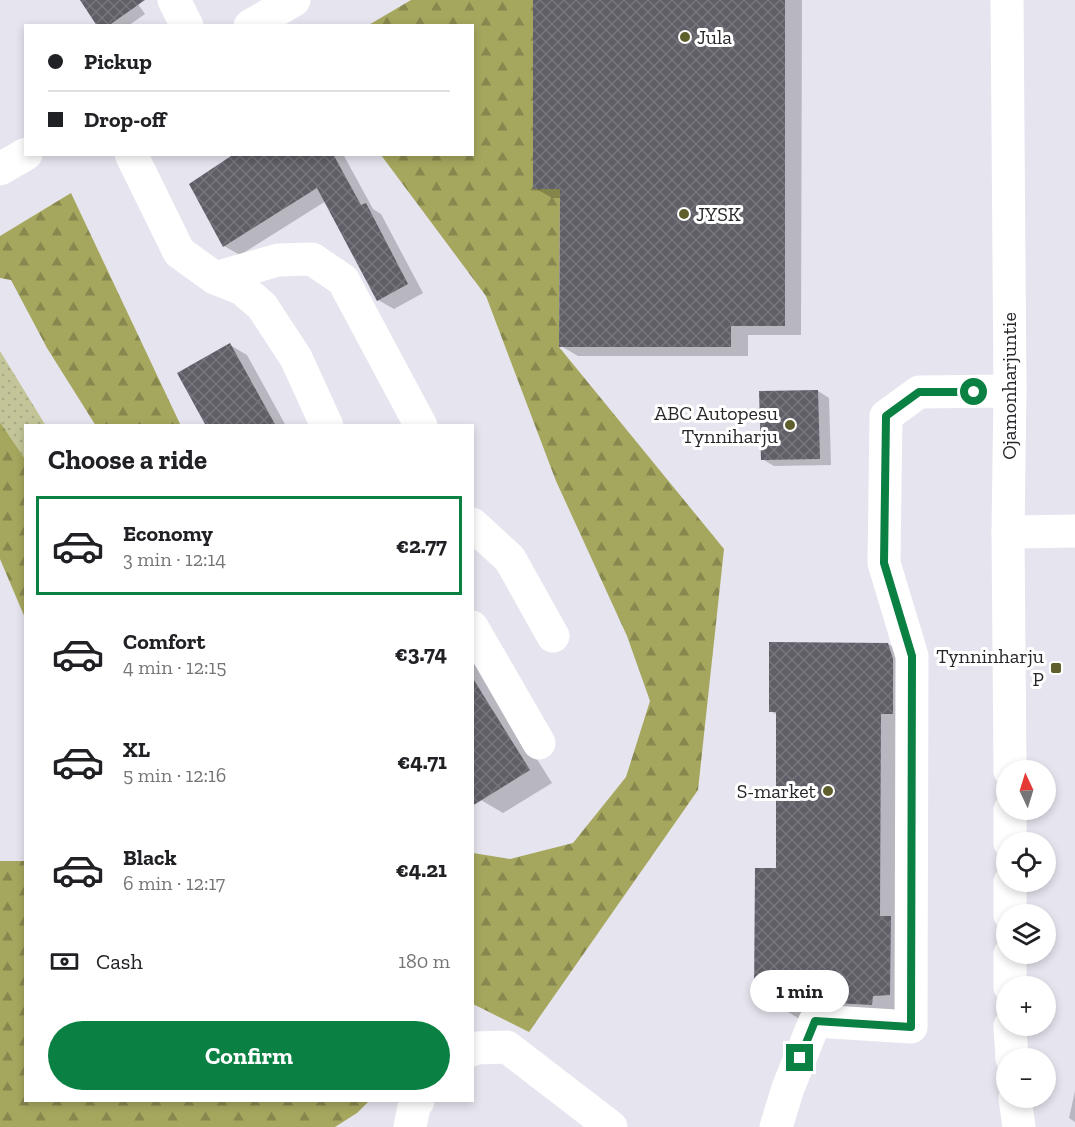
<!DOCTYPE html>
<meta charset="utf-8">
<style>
:root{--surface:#fff;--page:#f2f2f2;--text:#202124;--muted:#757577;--line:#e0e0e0;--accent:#0b8043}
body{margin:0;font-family:"Zilla Slab",serif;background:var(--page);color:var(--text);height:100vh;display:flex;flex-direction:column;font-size:22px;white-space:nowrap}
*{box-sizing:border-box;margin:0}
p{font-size:20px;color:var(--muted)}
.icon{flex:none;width:33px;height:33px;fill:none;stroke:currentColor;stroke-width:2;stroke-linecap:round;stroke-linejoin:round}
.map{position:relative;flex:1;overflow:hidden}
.side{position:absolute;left:24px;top:424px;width:450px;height:678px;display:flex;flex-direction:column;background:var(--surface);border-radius:0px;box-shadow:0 3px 9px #0003}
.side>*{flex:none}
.top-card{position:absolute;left:24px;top:24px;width:450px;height:132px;border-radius:0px;box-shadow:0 3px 9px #0003;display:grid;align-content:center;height:132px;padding:0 24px;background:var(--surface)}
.needle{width:39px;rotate:356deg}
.fabs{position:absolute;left:996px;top:760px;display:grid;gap:12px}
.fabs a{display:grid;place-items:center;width:60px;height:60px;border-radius:50%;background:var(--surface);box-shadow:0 3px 9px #0003;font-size:30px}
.end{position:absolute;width:27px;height:27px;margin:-14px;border:8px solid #0b8043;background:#fff;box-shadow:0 0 0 3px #fff}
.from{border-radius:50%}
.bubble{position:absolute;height:42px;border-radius:21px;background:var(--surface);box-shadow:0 3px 9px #0003;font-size:20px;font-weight:700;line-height:42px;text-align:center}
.top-card b{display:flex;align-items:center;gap:21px;height:57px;font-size:22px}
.top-card b+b{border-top:2px solid var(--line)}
.top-card i{width:15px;height:15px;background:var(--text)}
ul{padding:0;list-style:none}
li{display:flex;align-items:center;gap:18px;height:99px;margin:0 12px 9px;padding:0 12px;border:3px solid transparent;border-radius:0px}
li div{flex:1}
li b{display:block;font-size:22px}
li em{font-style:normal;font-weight:700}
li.selected{border-color:var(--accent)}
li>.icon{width:54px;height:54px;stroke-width:1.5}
h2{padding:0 24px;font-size:27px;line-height:72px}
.pay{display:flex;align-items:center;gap:15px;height:66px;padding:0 24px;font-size:22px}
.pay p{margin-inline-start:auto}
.primary-button{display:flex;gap:12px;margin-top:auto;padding:12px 24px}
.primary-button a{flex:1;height:69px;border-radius:36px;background:var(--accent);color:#fff;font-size:24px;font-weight:700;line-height:69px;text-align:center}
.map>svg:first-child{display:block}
</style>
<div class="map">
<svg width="1075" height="1127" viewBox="0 0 1075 1127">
<defs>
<pattern id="green-dots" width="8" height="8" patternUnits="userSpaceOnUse" patternTransform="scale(1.5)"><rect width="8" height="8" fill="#c3c598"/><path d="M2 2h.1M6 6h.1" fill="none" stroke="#a8a983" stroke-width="1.8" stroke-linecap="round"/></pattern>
<pattern id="forest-firs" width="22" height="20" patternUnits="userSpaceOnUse" patternTransform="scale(1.5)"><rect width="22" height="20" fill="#a6a75e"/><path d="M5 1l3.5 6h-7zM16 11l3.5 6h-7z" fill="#87884e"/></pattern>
<pattern id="building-cross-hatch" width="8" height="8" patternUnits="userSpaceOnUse" patternTransform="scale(1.5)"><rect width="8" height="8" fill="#605e67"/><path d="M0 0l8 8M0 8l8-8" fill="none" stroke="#78767d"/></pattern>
</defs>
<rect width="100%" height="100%" fill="#e6e4ee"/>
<path fill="url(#green-dots)" d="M0 351 46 426H26L25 459 0 422Z"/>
<g fill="url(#forest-firs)">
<path d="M411 0H533L560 189 559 347 724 549 698 790 529 1032 473 1004V853L510 859 573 843 626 777 650 701 627 636 556 481 486 296 381 155 472 154V26H367Z"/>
<path d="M71 193 181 426H96L47 348 11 280 0 278V236Z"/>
<path d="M0 422 25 459V618L0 559Z"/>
<path d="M0 861H25L26 1101H369L357 1113 335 1127H0Z"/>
</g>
<g fill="#0003">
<path d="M82 0H135L145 14 128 26H99Z"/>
<path d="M535 0H802L801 335H748V356H578L561 346V198H552L535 188Z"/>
<path d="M237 154H343L373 209 381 214 423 293 394 309 378 300 326 201 240 255 224 246Z"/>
<path d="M230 345 247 355 286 426H208Z"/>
<path d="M818 391 829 398 831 465 774 466 762 459Z"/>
<path d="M888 644 911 657 895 1017 798 1018 756 993 777 869 778 715 770 711Z"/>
<path d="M472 656 552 783 503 813 481 800 472 787Z"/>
<path d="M1075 1091V1122L1069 1118Z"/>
</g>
<g fill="url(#building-cross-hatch)">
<path d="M80 0H145L108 26H97Z"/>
<path d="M533 0H785V326H731V347H559L560 189H533Z"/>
<path d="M234 154H333L361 205 366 203 408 284 377 301 317 188 223 247 189 184Z"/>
<path d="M230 343 276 426H206L177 373Z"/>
<path d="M818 390 820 459 761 460 759 391Z"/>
<path d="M769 642 888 643 893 659V714H881L880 916H891L890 995 873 996 872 1005 816 1002 805 1006H775L774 994 754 993 755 868H776V712H769Z"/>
<path d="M472 677 530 770 472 806Z"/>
</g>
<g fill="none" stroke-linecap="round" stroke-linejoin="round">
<g stroke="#fff" stroke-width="33">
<path d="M174 0 187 26"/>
<path d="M250 26 294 0"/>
<path d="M131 154 179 252 215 278 242 289 262 306 296 358 327 426"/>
<path d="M0 169 26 154"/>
<path d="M215 278 278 260 312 259 343 280 421 426"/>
<path d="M472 524 510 559 553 636"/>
<path d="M1008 532 1075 531"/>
<path d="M472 627 539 743"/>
<path d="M472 1050 476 1048 507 1047 611 1127"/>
<path d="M410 1127 414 1107 418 1101"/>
<path d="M776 1127 788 1088 815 1021 911 1027 912 656 884 563 886 416 919 392 1010 391"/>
</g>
<g stroke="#fff" stroke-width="33">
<path d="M1007 0 1010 391 1008 532 1010 771"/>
<path d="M1010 843V810"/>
<path d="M1010 915V882"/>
<path d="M1010 987V954"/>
<path d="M1010 1026 1012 1059"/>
<path d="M1015 1098 1019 1127"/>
</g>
</g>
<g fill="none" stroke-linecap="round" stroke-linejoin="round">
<path stroke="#0b8043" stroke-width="8" d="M800 1058 815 1021 911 1027 912 656 884 563 886 416 919 392H974"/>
</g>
<g fill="#5f5f2c" stroke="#fff" stroke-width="2">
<circle cx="685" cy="37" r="6"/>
<circle cx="684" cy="214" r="6"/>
<circle cx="790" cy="425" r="6"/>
<rect x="1050" y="662" width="12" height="12" rx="3"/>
<circle cx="828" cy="791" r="6"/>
</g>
<g text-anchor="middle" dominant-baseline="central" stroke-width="6" stroke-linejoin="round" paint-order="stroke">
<g font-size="20" fill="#27262a" stroke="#fff" text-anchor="end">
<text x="697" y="37" text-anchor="start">Jula</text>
<text x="696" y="214" text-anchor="start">JYSK</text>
<text x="778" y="413">ABC Autopesu<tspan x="778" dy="23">Tynniharju</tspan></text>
<text x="1044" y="656">Tynninharju<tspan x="1044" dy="23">P</tspan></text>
<text x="816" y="791">S-market</text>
</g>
<g font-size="20" fill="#27262a" stroke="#fff">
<text transform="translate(1009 386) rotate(-90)">Ojamonharjuntie</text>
</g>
</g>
</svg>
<div class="fabs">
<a><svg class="needle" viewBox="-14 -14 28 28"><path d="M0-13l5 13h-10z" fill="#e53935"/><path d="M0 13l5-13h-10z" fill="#757577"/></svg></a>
<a><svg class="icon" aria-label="locate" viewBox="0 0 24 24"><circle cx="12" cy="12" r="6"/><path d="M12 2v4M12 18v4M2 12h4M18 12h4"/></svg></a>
<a><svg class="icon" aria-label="layers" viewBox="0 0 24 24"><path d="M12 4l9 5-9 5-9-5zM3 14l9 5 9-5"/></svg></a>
<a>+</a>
<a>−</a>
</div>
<i class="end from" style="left:974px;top:392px"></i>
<i class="end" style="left:800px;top:1058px"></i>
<div class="bubble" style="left:750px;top:970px;width:99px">1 min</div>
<div class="top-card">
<b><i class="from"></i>Pickup</b>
<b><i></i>Drop-off</b>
</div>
<section class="side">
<h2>Choose a ride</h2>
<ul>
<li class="selected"><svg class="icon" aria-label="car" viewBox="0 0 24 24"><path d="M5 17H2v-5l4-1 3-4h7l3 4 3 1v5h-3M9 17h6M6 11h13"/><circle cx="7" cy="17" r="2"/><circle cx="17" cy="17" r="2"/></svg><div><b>Economy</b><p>3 min · 12:14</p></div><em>€2.77</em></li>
<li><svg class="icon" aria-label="car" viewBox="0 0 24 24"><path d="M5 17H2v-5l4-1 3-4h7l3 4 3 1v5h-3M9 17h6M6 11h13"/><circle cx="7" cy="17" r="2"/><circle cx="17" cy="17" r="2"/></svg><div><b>Comfort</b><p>4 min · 12:15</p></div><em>€3.74</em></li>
<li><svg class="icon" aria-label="car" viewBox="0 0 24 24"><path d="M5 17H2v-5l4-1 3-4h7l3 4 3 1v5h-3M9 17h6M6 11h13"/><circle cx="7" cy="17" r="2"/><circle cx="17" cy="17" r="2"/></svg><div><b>XL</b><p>5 min · 12:16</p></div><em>€4.71</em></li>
<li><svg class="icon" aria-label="car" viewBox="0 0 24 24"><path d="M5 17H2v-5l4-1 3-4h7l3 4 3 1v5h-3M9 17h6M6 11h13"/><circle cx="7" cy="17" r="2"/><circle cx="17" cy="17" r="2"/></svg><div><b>Black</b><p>6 min · 12:17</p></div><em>€4.21</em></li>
</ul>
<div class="pay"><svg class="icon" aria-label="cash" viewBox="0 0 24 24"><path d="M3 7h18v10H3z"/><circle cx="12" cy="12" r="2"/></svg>Cash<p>180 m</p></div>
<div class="primary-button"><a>Confirm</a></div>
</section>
</div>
